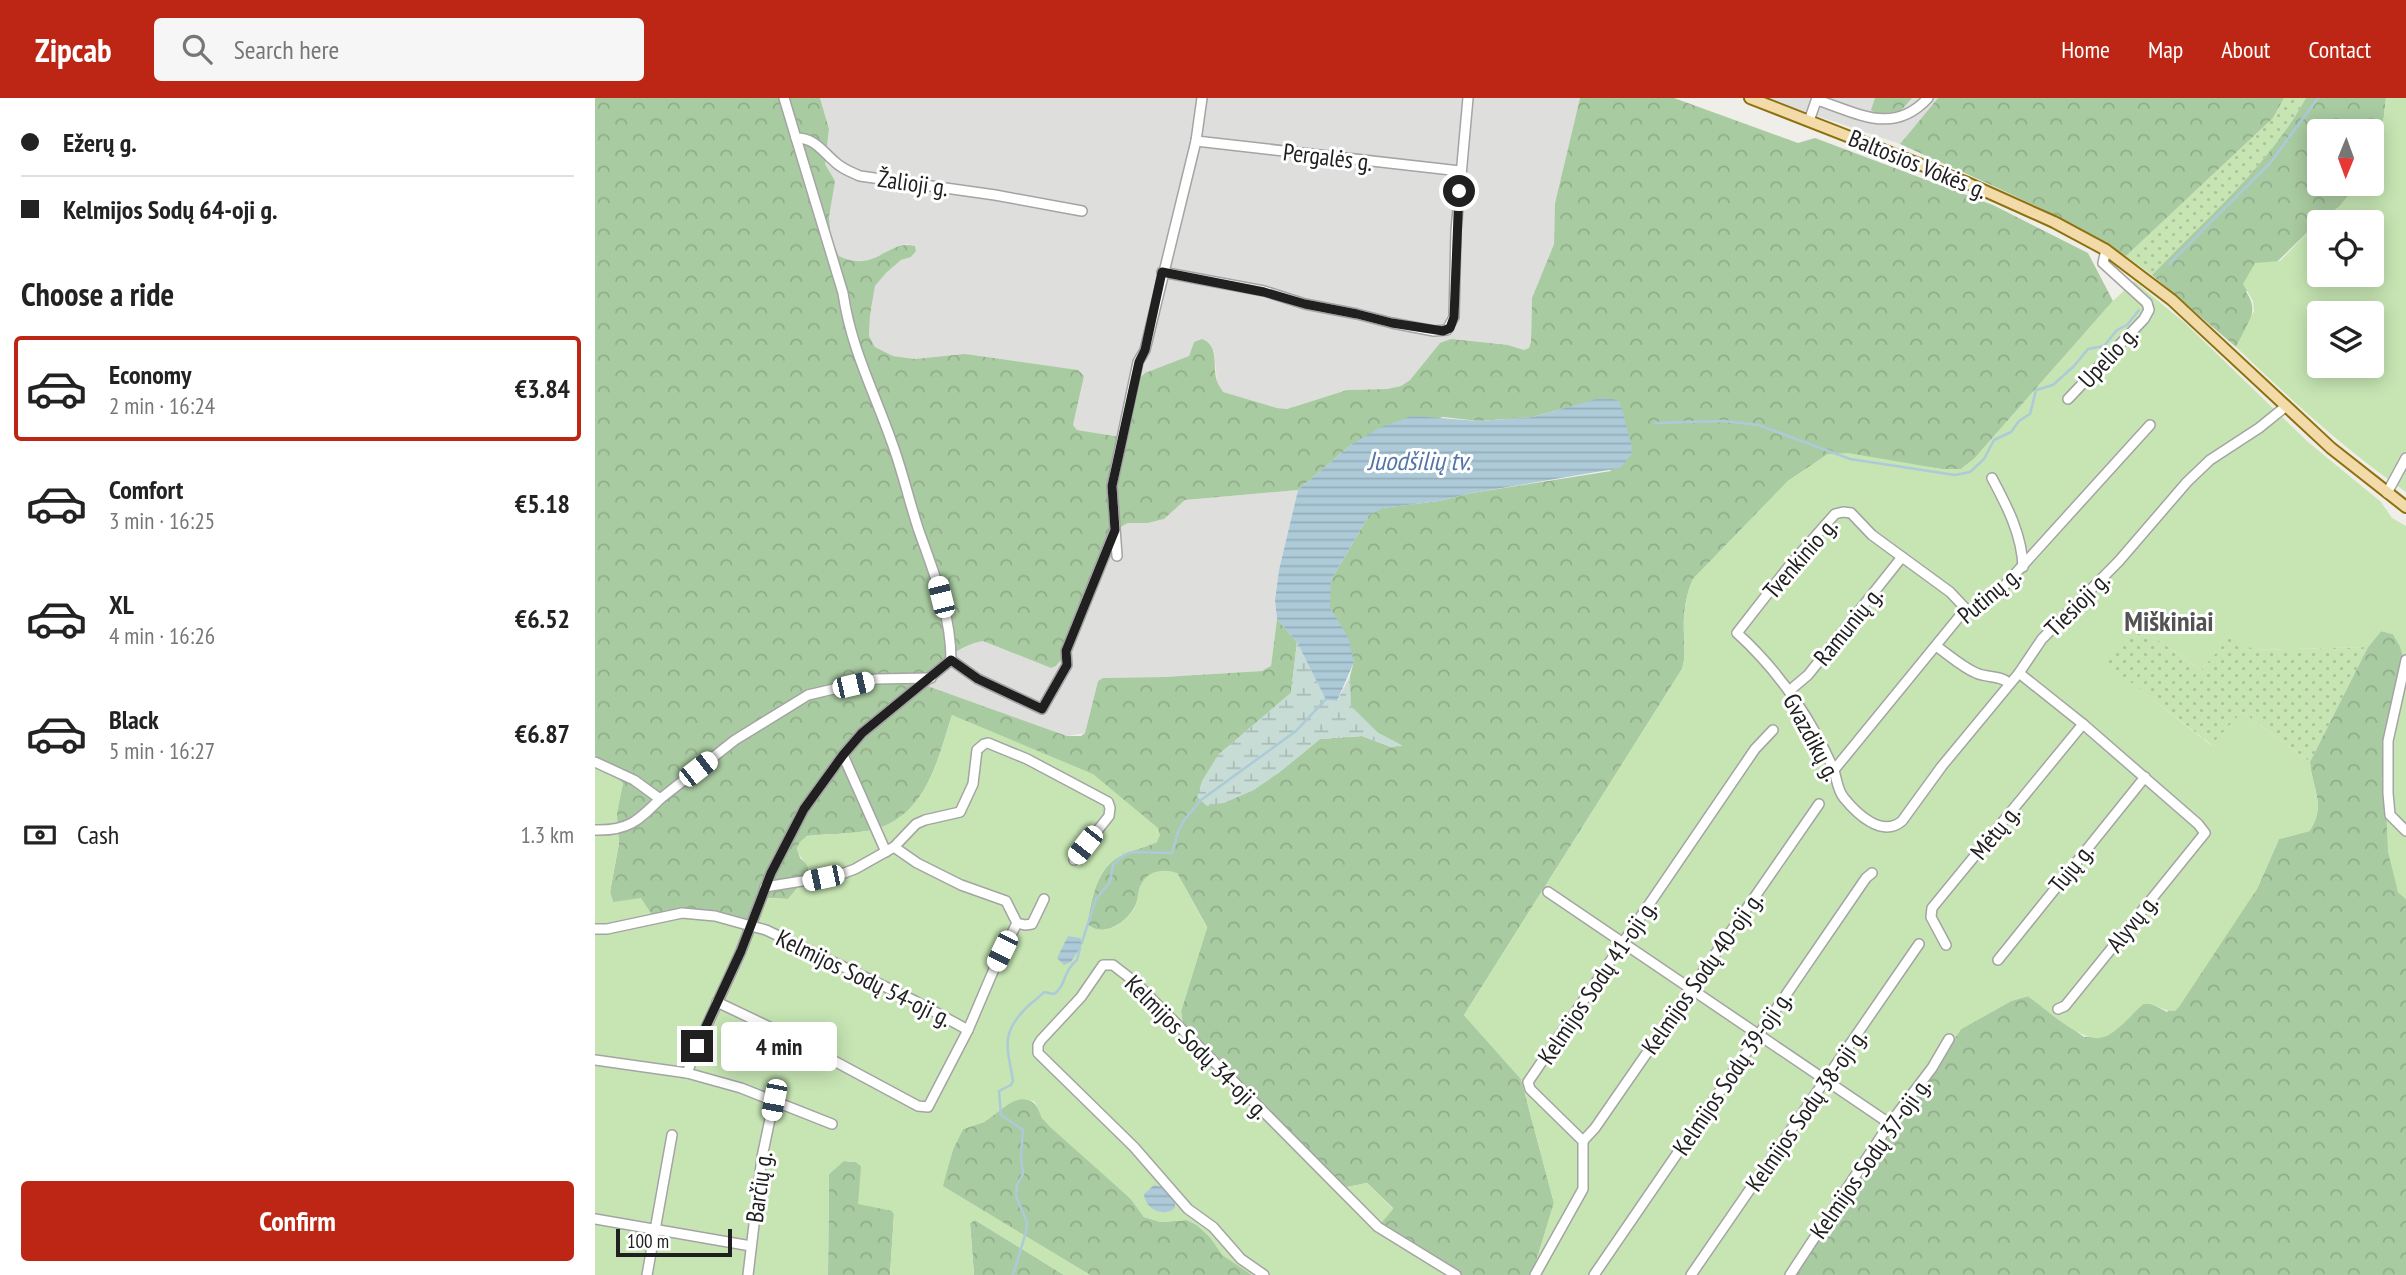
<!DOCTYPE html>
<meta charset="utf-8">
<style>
:root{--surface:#fff;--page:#f6f6f6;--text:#222;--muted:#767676;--line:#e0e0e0;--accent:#bd2614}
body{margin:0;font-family:"PT Sans Narrow",sans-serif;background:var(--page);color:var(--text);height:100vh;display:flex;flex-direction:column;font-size:26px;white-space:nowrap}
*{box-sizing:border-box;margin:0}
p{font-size:23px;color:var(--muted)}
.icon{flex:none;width:38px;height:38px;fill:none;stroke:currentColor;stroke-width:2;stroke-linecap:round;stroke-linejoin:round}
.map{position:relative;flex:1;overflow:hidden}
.sheet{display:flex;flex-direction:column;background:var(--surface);width:595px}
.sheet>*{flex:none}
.hud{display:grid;align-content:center;height:154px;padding:0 21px;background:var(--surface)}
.needle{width:46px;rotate:181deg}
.buttons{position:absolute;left:1712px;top:21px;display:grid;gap:14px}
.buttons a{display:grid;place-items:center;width:77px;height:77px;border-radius:7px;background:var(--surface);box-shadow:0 4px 18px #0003;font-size:35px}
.scale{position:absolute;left:21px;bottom:18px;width:116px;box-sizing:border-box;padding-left:7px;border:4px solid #202020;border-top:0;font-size:19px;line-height:24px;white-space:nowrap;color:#202020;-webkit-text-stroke:5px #fff;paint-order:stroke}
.end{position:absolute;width:32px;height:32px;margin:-16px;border:9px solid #202020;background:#fff;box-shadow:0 0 0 4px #fff}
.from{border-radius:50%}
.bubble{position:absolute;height:49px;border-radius:7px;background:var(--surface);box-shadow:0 4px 18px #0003;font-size:23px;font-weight:800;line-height:49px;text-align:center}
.car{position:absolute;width:21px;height:42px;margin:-21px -10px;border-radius:9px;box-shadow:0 0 5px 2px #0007;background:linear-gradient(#fff 24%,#345 0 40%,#fff 0 76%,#345 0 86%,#fff 0)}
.hud b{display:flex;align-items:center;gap:24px;height:66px;font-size:26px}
.hud b+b{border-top:2px solid var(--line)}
.hud i{width:18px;height:18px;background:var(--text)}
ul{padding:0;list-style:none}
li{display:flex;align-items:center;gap:21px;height:105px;margin:0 14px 10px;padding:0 7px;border:4px solid transparent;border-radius:7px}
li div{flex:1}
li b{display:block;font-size:26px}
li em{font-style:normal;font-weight:800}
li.selected{border-color:var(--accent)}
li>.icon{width:63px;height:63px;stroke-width:1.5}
h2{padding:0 21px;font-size:32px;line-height:84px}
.pay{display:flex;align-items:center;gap:18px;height:77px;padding:0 21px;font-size:26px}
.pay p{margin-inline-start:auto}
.action{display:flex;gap:14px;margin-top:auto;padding:14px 21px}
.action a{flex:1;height:80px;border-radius:7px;background:var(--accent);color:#fff;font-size:28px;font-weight:800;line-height:80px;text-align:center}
header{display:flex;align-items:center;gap:42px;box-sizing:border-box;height:98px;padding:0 35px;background:var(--accent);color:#fff}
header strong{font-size:33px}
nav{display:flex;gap:38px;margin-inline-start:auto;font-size:24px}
.search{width:490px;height:63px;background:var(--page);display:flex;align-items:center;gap:18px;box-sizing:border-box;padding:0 24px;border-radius:7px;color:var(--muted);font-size:26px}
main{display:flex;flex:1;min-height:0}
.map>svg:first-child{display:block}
</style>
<header>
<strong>Zipcab</strong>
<div class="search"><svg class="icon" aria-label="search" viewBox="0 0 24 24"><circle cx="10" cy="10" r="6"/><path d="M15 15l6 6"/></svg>Search here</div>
<nav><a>Home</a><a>Map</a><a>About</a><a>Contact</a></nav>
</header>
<main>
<section class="sheet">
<div class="hud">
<b><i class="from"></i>Ežerų g.</b>
<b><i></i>Kelmijos Sodų 64-oji g.</b>
</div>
<h2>Choose a ride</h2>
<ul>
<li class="selected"><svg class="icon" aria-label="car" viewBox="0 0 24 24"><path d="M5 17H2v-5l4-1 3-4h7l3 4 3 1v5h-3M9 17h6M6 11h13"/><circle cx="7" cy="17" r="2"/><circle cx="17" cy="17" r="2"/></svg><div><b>Economy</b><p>2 min · 16:24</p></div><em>€3.84</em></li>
<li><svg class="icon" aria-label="car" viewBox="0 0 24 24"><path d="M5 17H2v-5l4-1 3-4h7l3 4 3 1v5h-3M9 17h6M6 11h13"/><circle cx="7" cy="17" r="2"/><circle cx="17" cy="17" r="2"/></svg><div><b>Comfort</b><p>3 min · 16:25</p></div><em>€5.18</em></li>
<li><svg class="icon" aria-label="car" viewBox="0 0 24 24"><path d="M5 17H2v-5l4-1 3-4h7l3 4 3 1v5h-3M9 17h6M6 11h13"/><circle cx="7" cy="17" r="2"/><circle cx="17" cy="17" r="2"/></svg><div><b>XL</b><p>4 min · 16:26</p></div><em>€6.52</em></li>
<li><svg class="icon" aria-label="car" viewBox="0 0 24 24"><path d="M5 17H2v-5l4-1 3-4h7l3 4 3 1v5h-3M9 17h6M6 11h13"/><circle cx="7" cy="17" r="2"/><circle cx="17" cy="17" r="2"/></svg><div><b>Black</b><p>5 min · 16:27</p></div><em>€6.87</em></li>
</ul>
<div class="pay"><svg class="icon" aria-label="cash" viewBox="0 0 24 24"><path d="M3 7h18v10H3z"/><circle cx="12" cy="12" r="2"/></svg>Cash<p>1.3 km</p></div>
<div class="action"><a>Confirm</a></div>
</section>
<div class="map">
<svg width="1811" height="1177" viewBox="0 0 1811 1177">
<defs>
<pattern id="grass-dots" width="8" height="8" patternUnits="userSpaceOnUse" patternTransform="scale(1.75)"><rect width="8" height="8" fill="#c6e5b3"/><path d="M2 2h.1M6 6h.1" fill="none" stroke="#aac49a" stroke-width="1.8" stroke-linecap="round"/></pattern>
<pattern id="forest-crowns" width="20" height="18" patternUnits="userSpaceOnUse" patternTransform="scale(1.75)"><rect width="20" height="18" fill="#a9cba1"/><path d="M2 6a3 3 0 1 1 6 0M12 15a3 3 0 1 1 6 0" fill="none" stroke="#91ae8a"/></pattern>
<pattern id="wetland-marsh" width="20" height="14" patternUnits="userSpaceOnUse" patternTransform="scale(1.75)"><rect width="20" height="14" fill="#c6dcd5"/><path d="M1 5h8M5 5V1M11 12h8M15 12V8" fill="none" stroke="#aabcb7"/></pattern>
<pattern id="water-rules" width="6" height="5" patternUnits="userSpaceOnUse" patternTransform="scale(1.75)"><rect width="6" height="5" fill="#adcad9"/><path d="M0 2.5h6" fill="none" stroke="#95adba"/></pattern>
</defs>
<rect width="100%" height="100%" fill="#f0eee8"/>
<g fill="#dededd">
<path d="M225 0H985L960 105 959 146 937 200 936 244 934 250 929 252 913 247 845 245 815 282 806 288 792 291 752 292 692 311 682 310 627 294 622 283 619 253 599 244 594 258 545 280 533 340 482 332 478 327 489 278 344 260 320 261 298 258 280 249 274 238 275 217 280 188 291 175 306 162 316 159 321 153 320 148 312 146 274 163 257 165 244 158 236 141 234 119 239 83 230 66 234 31Z"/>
<path d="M1170 0H1343L1305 46Z"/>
<path d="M703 392 684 472 680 502 682 521 676 568 673 571 667 573 569 579 508 580 503 583 490 635 472 638 323 585 361 554 379 544 388 543 456 570 461 568 466 562 515 438 520 432 533 425H553L569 421 590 402Z"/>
</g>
<g fill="url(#grass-dots)">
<path d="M1689 0H1711C1673 68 1611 121 1557 177L1531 158 1678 20Z"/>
<path d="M1540 526 1606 572 1636 537 1660 552 1773 549 1715 664 1647 614 1617 647 1510 565Z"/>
</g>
<g fill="url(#forest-crowns)" fill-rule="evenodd">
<path d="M0 0H225L234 31 230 66 240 83 234 119 236 141 244 158C281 176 292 141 320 148L321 153 316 159 306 162 291 175 280 188 275 217 274 238 280 249 298 258 320 261 370 256 483 272 489 278 478 327 482 332 532 340 545 280 550 275 594 258 599 244 607 241C625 248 617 268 622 283 623 287 626 290 628 294L682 310 692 311 752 292 792 291 806 288 815 282 845 245 856 241 913 247 929 252 934 250 936 244 937 200 959 146 960 105 985 0H1079L1203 45 1220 40 1398 107 1493 155 1518 203 1379 361 1366 371H1347L1233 356 1193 383 1098 481C1090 499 1088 518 1089 537 1089 550 1091 559 1087 571L869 917 926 981 959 1105 937 1177H866L783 1128 798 1110 772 1085 747 1090 588 927 586 913 612 829 582 775 545 788C544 795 543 804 539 810 530 826 507 840 492 826 497 801 501 771 525 758 536 752 551 749 562 744L357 617C342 664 330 723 272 733 253 736 232 736 212 738L202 750 205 760 213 767 214 777 193 801 171 800 162 822 58 818 18 804 15 794 24 745 21 716 28 685 3 663 0 657ZM970 310 1016 373 877 395 844 403 787 410 774 417 736 482 734 497 735 510 759 563 755 578V608L783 635 806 647 796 649 767 638 725 641 682 676 623 657 696 595 702 544 682 521 676 568 667 573 569 579 508 580 503 583 490 635 486 638H472L324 585C343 569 362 547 388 543L456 570 461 568 466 562 515 438 520 432 533 425H553L569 421 590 402 703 392 757 346 848 319 884 323 938 319Z"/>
<path d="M1280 0H1317L1303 16 1285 17 1276 12Z"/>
<path d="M1343 0H1689L1678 20 1531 158C1460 113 1382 81 1305 46Z"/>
<path d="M1711 0H1791L1788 26 1776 57V33H1724V86H1763L1744 109 1723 124 1651 194C1666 214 1651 230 1641 249L1557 177C1611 121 1673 68 1711 0Z"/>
<path d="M1786 533 1798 536 1805 548 1808 558 1790 638 1803 794 1811 801V1177H1202L1201 1173 1366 931 1416 903 1433 898 1489 939 1512 938 1548 906 1555 905 1572 914 1662 791 1684 741 1714 733C1732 706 1717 692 1715 664L1773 549Z"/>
<path d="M420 1001C437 999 442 1005 447 1020L536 1101 549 1119 566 1124 592 1122 602 1127 615 1139 627 1156 657 1177H495L347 1088 358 1051 368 1031 389 1024Z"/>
<path d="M248 1063 261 1064 266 1068 299 1116 295 1177H233L234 1076Z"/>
<path d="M380 1122 469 1177H379L375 1125Z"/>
</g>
<path fill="url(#wetland-marsh)" d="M702 544 731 602 742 603 755 578 756 608 783 635 808 648 796 649 767 638 725 641 682 676 659 692 629 705 612 708 602 699 607 683 623 657 696 595Z"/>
<g fill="#c6e5b3" fill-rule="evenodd">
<path d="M1791 0H1811V394C1749 351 1695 301 1641 249L1659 213 1658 203 1648 186 1660 165 1685 163 1723 124 1744 109 1763 86H1776V57L1788 26ZM1724 124H1776V177H1724ZM1724 215H1776V268H1724Z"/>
<path d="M1539 183 1590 225 1713 344 1786 404 1797 420 1811 428V801L1803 794 1793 754 1789 662 1790 638 1808 558 1805 548 1798 536 1786 533 1773 549 1659 552 1636 538 1606 572 1540 526 1511 565 1616 647 1647 614 1715 664C1717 692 1732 706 1715 733L1684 741 1662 791 1584 909 1580 913C1567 914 1560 904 1548 906 1537 916 1523 934 1509 939 1488 947 1451 911 1433 898L1416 903 1366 931 1201 1173 1202 1177H937L959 1105 926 981 869 917 1087 571C1091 559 1089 550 1089 537 1088 518 1090 499 1098 481L1193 383 1233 356 1253 355 1347 371H1366L1379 361 1518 203Z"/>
<path d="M357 617 498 676 563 730 565 737 562 744C551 749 537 752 525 758 501 771 497 801 492 826 507 840 529 827 539 811 543 804 542 796 545 789 551 773 567 770 582 775L612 830 586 913 588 927 746 1090 772 1085 798 1111 784 1128 866 1177H657L627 1157 615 1139 602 1127 592 1122 566 1124 549 1119 536 1101 455 1029 447 1020 440 1004C419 994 406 1014 390 1023 383 1027 375 1028 368 1031L358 1051 348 1088 495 1177H469L380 1122 375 1125 379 1177H295L299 1116 297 1113 263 1106 266 1068 261 1064 249 1063 234 1076 233 1177H0V657L3 663 28 685 22 716 24 745 15 794 18 804 46 800 58 818C77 815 98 809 116 813 132 816 145 822 162 822L171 800 193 801 214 777C216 760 188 755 212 738 232 736 253 736 272 733 330 723 342 664 357 617Z"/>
</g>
<g fill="url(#water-rules)">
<path d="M1005 300 1018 301 1025 304 1037 349 1036 357 1025 370 877 395 844 403 788 410 774 417 736 482 735 510 753 539 759 564 742 603 731 602 702 544 682 521 680 502 684 472 703 392 757 346 784 330 817 318 884 323 938 319Z"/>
<path d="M473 838 485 840 488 845 476 864 469 867 462 860Z"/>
<path d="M559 1087C569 1088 581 1099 580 1110 568 1120 550 1111 549 1096Z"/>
</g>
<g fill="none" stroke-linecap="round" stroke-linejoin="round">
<g stroke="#adcad9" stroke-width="2.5">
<path d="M1574 166 1676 64 1723 0"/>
<path d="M1060 325 1129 323 1163 327 1255 361 1360 377 1375 374 1389 361 1399 342 1416 334 1424 323 1435 316 1441 292 1458 287 1479 268 1493 251 1509 248 1522 232 1532 227 1544 212"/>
<path d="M487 844 501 801 515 784 518 767 529 757 537 754 577 755 583 734 589 722 606 702 701 633 731 601"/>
<path d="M418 1177 431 1134 432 1124 421 1098 422 1087 428 1076 426 1059 428 1032 406 1017 404 993 416 987 418 983C413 950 404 937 432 909 437 904 444 900 449 894L459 896C472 887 467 874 482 862L485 850"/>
</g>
<defs>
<g id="minor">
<path d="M189 0 201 40C220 40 227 53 240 64 247 71 256 74 265 78L400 97 487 113"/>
<path d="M1222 2C1263 15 1298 38 1333 0"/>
<path d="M1214 23 1222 0"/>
<path d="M601 43 865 73"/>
<path d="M567 174 669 193 710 206 762 216 797 225 839 233 852 232 859 219 861 133 873 0"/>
<path d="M1473 301 1549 221 1554 212 1552 205 1508 165 1511 152"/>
<path d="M1397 380C1412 408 1427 437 1428 469"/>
<path d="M1792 395 1811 360"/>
<path d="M522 458 517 388 543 264 550 252 601 43 607 0"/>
<path d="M1372 512 1355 494 1277 437 1256 415 1248 414 1240 416 1195 467 1142 535C1174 564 1200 598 1221 636 1227 647 1233 659 1238 670 1242 680 1242 692 1249 700 1262 716 1287 740 1307 723L1347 668 1424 575 1447 541 1524 463 1592 384 1615 362 1664 330 1690 309"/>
<path d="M1341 548C1354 557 1367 569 1381 575 1392 580 1405 577 1414 585"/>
<path d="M356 562 383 581 447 611 472 567 471 553 519 434"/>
<path d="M1811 562 1793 643V695L1795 717 1811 733"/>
<path d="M1424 575 1488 626 1603 726 1610 735 1470 908 1463 911"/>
<path d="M1194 593 1213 577 1307 459"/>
<path d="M248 657 291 754"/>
<path d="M0 664 39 682 65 701C43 723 33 733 0 732"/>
<path d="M1239 672 1364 519C1375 509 1388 507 1400 498L1555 327"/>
<path d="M65 701 140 642 213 597 281 581 336 580"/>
<path d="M299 749 321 726 330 722 365 714 378 686 382 652 389 646 393 645 432 661 513 704 515 710 514 718 479 762"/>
<path d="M170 789 244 777 260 771 299 749 322 765 366 787 411 803 422 825 430 827 437 826 449 801"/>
<path d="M953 794 1288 1021 1293 1028"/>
<path d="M0 831H12L87 815 120 818 156 828 171 832 320 903 373 932"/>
<path d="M1351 847 1336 819 1337 810 1488 626"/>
<path d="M1403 862 1550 679"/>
<path d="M122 904 187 935 323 1008 333 1009 373 932 399 871 422 825"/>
<path d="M0 962 92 975 146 990 237 1026"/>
<path d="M92 975 102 949 146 853 176 775 209 711 248 657 267 635 356 562C356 517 339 475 324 433 314 403 307 371 296 342 278 291 256 250 248 195L201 40"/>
<path d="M988 1043 1000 1030 1224 706"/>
<path d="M0 1121 156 1148"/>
<path d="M52 1177 77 1037"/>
<path d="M153 1177 167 1059 179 1002"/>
<path d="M669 1177 646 1161 618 1129 593 1111 539 1049 443 955V947L446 942 486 899 508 867H518L540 884 783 1129 861 1177"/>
<path d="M940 1177 988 1091V1043L935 991 933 984 1160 651 1178 632"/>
<path d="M999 1177 1271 780 1277 775"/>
<path d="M1096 1177 1324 846"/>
<path d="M1195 1177 1293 1028 1337 970 1354 941"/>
</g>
<path id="major" d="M1155 0 1370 84 1459 124 1511 152 1577 202 1736 350 1811 409"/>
</defs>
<use href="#minor" stroke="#a4a4a4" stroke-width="12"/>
<use href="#major" stroke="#8e710f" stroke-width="14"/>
<use href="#minor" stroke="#fff" stroke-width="9"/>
<use href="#major" stroke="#f3dba9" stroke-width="10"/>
</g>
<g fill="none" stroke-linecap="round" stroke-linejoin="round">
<path stroke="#202020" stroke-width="9" d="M102 948 146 853 176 775 209 711 248 657 267 635 356 562 383 581 447 611 472 567 471 553 520 432 517 388 544 264 550 252 567 174 669 194 710 206 762 216 797 225 848 233 855 230 859 219 864 93"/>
</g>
<g text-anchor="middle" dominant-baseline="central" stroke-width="6" stroke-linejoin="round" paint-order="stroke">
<g font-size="24" fill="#202020" stroke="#fff">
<text transform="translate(733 59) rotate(7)">Pergalės g.</text>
<text transform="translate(1323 66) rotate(22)">Baltosios Vokės g.</text>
<text transform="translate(318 85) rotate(8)">Žalioji g.</text>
<text transform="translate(1513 259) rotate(-47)">Upelio g.</text>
<text transform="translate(1205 460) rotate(-49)">Tvenkinio g.</text>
<text transform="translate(1394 497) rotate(-40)">Putinų g.</text>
<text transform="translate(1482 506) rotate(-45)">Tiesioji g.</text>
<text transform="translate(1253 528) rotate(-51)">Ramunių g.</text>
<text transform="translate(1217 639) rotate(62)">Gvazdikų g.</text>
<text transform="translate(1400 734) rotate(-51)">Mėtų g.</text>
<text transform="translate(1476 770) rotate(-51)">Tujų g.</text>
<text transform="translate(1537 825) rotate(-51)">Alyvų g.</text>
<text transform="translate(1107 875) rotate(-55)">Kelmijos Sodų 40-oji g.</text>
<text transform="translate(269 880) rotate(26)">Kelmijos Sodų 54-oji g.</text>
<text transform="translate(1002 884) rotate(-56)">Kelmijos Sodų 41-oji g.</text>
<text transform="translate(602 949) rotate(45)">Kelmijos Sodų 34-oji g.</text>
<text transform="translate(1137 975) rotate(-56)">Kelmijos Sodų 39-oji g.</text>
<text transform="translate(1211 1012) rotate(-55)">Kelmijos Sodų 38-oji g.</text>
<text transform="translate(1275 1060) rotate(-55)">Kelmijos Sodų 37-oji g.</text>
<text transform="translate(164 1089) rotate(-82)">Barčių g.</text>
</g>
<g font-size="26" font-style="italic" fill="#5575a7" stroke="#fff">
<text x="824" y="362">Juodšilių tv.</text>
</g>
<g font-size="28" font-weight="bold" fill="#535353" stroke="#fff">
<text x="1574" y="522">Miškiniai</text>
</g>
</g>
</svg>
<div class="buttons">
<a><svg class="needle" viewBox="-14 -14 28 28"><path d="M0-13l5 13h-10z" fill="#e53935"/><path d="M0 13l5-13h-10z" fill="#767676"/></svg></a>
<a><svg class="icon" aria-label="locate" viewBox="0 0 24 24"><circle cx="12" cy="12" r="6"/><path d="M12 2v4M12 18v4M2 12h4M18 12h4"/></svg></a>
<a><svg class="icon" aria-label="layers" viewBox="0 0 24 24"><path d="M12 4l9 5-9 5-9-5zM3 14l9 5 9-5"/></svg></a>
</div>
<div class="scale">100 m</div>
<i class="end from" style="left:864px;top:93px"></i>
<i class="end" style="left:102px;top:948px"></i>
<div class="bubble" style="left:126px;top:924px;width:116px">4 min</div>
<i class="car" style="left:346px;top:499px;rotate:346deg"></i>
<i class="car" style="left:258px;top:587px;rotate:77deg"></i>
<i class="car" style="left:103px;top:671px;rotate:52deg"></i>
<i class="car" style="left:490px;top:747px;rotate:218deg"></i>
<i class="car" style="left:228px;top:780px;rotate:258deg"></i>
<i class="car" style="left:407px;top:853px;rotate:206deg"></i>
<i class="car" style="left:179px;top:1002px;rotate:191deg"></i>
</div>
</main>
